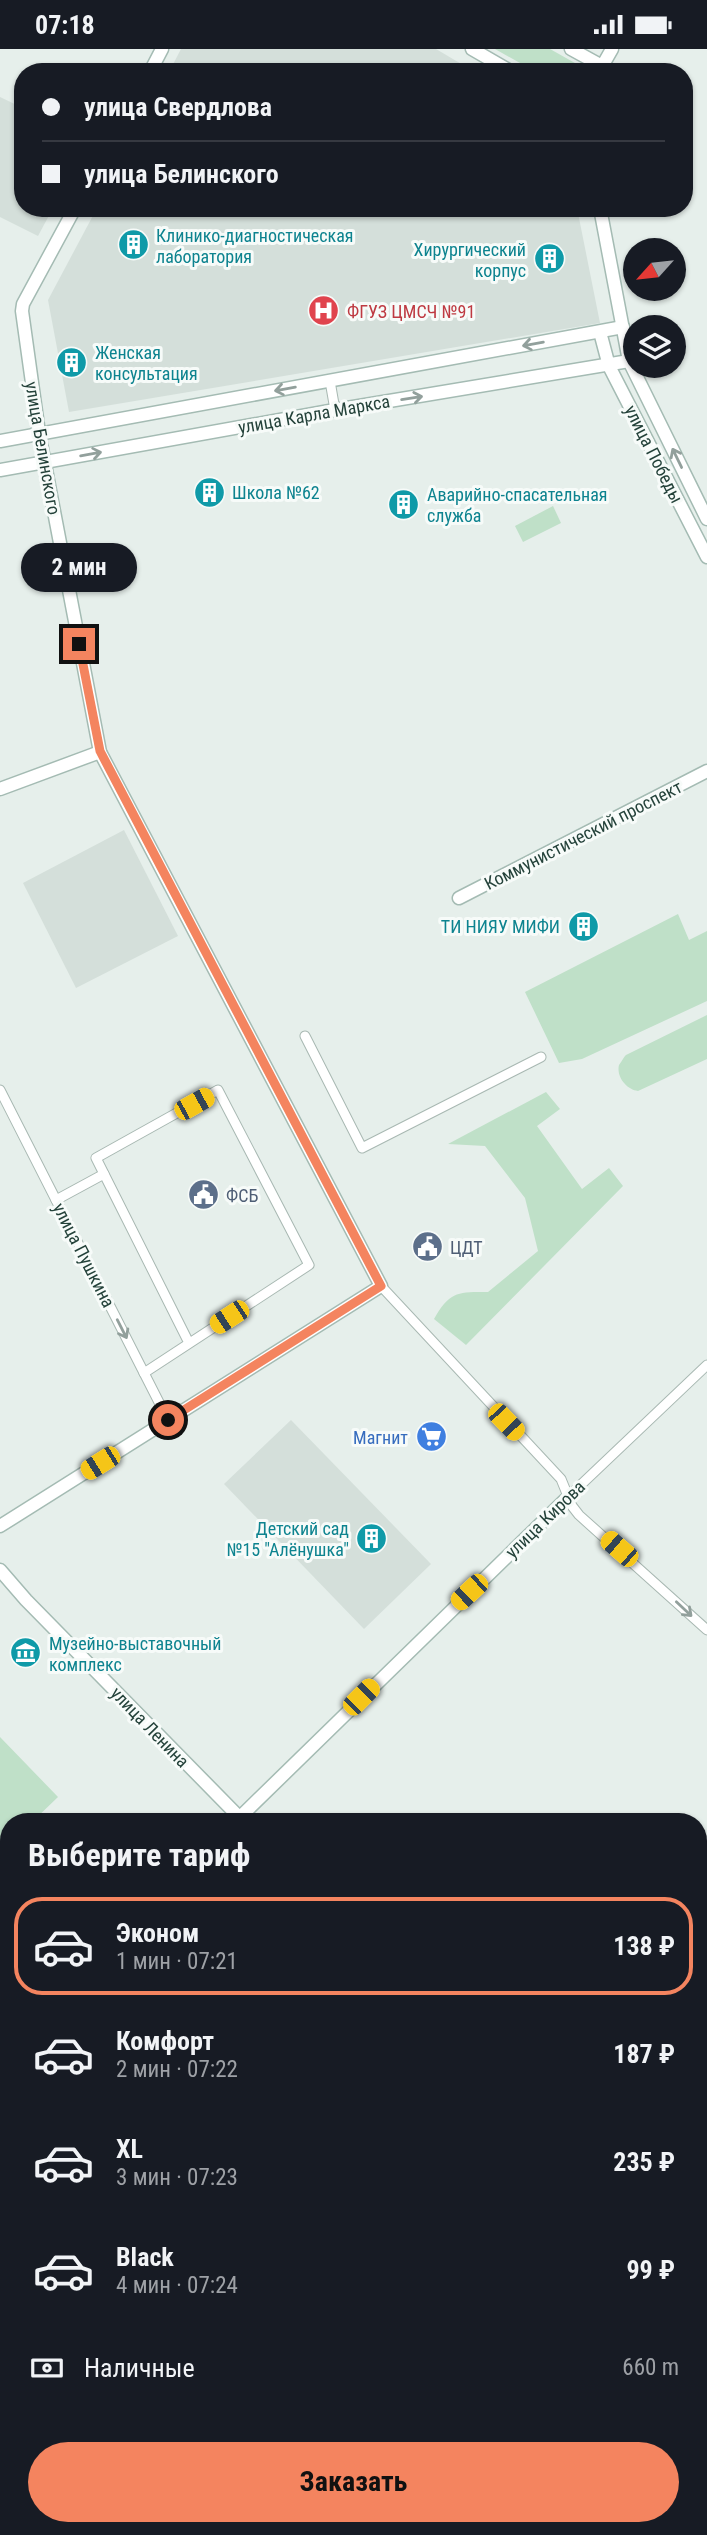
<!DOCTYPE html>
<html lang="ru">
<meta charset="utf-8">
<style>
:root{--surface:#171b24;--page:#20242c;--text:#f1f3f6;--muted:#9ea1a6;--line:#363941;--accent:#f4845f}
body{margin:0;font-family:"Roboto Condensed",sans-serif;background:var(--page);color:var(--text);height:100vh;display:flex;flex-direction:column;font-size:26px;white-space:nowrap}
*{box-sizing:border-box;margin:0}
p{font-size:23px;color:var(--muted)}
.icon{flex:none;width:38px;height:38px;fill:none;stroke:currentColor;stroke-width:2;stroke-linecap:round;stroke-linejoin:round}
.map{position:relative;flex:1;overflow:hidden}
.panel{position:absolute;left:0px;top:1764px;width:707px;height:723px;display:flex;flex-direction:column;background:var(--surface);border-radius:28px 28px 0 0;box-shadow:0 2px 5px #0004}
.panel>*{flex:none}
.guide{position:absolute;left:14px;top:14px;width:679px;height:154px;border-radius:28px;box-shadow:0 2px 5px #0004;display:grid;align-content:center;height:154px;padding:0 28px;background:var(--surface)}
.needle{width:46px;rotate:243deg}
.controls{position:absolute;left:623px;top:189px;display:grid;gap:14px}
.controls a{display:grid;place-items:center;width:63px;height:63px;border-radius:50%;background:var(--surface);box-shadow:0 2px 5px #0004;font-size:35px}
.end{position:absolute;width:32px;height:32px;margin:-16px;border:9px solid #f4845f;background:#111;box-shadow:0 0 0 4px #111}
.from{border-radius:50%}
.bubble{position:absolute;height:49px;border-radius:24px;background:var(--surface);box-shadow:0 2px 5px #0004;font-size:23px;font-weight:700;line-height:49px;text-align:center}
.car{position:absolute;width:21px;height:42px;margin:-21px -10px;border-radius:9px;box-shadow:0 0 5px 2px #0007;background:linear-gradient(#f5c518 24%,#345 0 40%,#f5c518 0 76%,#345 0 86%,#f5c518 0)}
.guide b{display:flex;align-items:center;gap:24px;height:66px;font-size:26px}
.guide b+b{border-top:2px solid var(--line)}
.guide i{width:18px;height:18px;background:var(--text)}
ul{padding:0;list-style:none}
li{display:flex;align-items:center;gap:21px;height:98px;margin:0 14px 10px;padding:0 14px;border:4px solid transparent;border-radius:28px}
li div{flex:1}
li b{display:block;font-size:26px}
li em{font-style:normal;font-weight:700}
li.current{border-color:var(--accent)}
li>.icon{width:63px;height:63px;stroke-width:1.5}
h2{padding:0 28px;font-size:32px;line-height:84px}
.pay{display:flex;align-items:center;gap:18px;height:77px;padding:0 28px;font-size:26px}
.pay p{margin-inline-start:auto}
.cta{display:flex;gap:14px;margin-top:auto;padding:14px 28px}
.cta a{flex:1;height:80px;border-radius:42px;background:var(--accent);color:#111;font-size:28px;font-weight:700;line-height:80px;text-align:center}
.status{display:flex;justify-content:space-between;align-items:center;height:49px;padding:0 35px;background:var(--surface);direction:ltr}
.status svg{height:19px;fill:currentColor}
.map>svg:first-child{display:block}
</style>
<div class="status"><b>07:18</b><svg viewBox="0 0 49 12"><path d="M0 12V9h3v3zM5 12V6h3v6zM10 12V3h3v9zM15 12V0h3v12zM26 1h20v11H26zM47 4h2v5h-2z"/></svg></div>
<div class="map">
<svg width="707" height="2486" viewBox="0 0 707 2486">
<rect width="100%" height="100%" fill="#e6efeb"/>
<g fill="#d4dfda">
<path d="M181 0H436L475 23H169Z"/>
<path d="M0 48 23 59V159H53L38 187 0 168Z"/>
<path d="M97 159H577L600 274 69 363 48 251Z"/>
<path d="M124 781 178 887 76 939 23 834Z"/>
<path d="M291 1371 431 1515 364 1580 224 1435Z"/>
<path d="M698 2475 704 2486H462L458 2478H698Z"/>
</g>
<g fill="#bfe0c8">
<path d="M495 0H550L591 23H536Z"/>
<path d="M553 457 561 474 523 493 515 477Z"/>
<path d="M678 865 689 891 707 882V952L582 1010 559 1014 525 943Z"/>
<path d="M707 966V1010L638 1042C627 1041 616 1028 619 1016 620 1015 625 1006 626 1006Z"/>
<path d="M546 1043 560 1060 537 1077 582 1140 609 1119 623 1137 466 1296 434 1270C450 1242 458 1243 488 1243L538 1202 525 1149 485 1097 448 1095Z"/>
<path d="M0 1688 58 1748 32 1773H9V1795L3 1800 0 1797Z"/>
<path d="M210 2478H487L485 2486H215Z"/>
</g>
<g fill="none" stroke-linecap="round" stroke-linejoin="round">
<defs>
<g id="street">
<path d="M330 332 335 361"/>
<path d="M305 987 362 1099 541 1008"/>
<path d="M0 1041 168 1371"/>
<path d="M56 1151 104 1125"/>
<path d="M381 1237 561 1430 572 1457 579 1466 707 1581"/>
<path d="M144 1324 309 1216 218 1041 96 1109 189 1294"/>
<path d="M568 1448 707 1316"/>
<path d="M0 1938 9 1947"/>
<path d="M0 2412 9 2403"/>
</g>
<g id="secondary">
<path d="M472 0 512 23"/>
<path d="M571 0 602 17"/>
<path d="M600 21 612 0"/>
<path d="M150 23 162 0"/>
<path d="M600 159 629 312 707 470"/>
<path d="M600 283 609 317 707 508"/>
<path d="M0 392 623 278"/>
<path d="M0 421 335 361 629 312"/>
<path d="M0 740 100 703"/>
<path d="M459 849 707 722"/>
<path d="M0 1477 381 1237 100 703 39 384 22 262 23 255 75 159"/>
<path d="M0 1521 26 1551 243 1772"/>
<path d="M235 1773 568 1448"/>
<path d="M0 2010 9 2002"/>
<path d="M698 2160 707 2165"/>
<path d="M0 2340 9 2349"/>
<path d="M0 2366 9 2375"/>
<path d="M117 2478 127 2486"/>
<path d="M145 2478 155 2486"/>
</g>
</defs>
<use href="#street" stroke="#a8b8b2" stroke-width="11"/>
<use href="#secondary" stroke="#a4bbb3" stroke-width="15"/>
<use href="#street" stroke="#fff" stroke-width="9"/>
<use href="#secondary" stroke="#fff" stroke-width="12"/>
</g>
<defs><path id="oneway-shaft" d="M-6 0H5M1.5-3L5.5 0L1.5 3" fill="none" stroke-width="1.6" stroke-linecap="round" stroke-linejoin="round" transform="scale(1.75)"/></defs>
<g stroke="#92a09c">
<use href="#oneway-shaft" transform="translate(533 295) rotate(170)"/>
<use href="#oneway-shaft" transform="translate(285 340) rotate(170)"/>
<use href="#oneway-shaft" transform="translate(412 349) rotate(-9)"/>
<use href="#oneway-shaft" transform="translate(91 405) rotate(-10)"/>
<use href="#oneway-shaft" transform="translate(677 409) rotate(-116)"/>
<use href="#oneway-shaft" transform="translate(122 1280) rotate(63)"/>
<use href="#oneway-shaft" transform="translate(684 1560) rotate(43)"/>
</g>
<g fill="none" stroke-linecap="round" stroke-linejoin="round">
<path stroke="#f4845f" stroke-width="9" d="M79 595 100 702 381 1237 168 1371"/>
</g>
<defs>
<symbol id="building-disc" viewBox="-11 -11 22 22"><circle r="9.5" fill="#0f9aa8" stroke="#f7fbf9"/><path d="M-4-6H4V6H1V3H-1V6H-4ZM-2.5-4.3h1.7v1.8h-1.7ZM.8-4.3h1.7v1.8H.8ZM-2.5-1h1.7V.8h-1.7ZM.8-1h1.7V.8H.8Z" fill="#fff"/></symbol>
<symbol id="hospital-disc" viewBox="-11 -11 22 22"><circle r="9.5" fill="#e0444e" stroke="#f7fbf9"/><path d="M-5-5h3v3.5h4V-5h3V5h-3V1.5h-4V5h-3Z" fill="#fff"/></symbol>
<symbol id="civic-disc" viewBox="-11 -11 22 22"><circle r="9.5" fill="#5c6f8a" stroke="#f7fbf9"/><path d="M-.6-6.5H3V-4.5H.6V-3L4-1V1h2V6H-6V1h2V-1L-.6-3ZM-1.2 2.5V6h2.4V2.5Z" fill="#fff"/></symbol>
<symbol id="supermarket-disc" viewBox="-11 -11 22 22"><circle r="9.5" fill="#3f7fe0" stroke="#f7fbf9"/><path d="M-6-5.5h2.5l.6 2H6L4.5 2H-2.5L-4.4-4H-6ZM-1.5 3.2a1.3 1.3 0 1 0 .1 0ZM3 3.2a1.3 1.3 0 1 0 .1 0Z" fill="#fff"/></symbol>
<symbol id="museum-disc" viewBox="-11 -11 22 22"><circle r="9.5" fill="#0f9aa8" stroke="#f7fbf9"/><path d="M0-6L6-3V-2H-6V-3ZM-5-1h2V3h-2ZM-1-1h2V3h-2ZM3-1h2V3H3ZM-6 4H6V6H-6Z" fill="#fff"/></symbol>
</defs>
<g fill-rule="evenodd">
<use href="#building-disc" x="116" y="178" width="35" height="35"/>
<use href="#building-disc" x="532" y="192" width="35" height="35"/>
<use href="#hospital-disc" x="306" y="244" width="35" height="35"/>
<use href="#building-disc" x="54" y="296" width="35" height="35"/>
<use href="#building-disc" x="192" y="426" width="35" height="35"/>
<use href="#building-disc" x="386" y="438" width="35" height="35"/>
<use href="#building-disc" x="566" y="860" width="35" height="35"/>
<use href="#civic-disc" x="186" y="1128" width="35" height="35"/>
<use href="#civic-disc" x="410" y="1180" width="35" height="35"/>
<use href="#supermarket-disc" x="414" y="1370" width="35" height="35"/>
<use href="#building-disc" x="354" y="1472" width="35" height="35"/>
<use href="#museum-disc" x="8" y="1586" width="35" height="35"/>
</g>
<g text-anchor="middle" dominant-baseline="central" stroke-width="6" stroke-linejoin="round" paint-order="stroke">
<g font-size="18" fill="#0d838f" stroke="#f7fbf9" text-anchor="start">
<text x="156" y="186">Клинико-диагностическая<tspan x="156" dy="21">лаборатория</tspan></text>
<text x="526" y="200" text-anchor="end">Хирургический<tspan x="526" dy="21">корпус</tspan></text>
<text x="95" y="303">Женская<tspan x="95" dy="21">консультация</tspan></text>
<text x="232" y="443">Школа №62</text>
<text x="427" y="445">Аварийно-спасательная<tspan x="427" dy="21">служба</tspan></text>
<text x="560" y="877" text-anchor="end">ТИ НИЯУ МИФИ</text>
<text x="349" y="1479" text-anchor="end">Детский сад<tspan x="349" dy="21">№15 "Алёнушка"</tspan></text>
<text x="49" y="1594">Музейно-выставочный<tspan x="49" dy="21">комплекс</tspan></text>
</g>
<g font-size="18" fill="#be3a42" stroke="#f7fbf9" text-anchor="start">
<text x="347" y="262">ФГУЗ ЦМСЧ №91</text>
</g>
<g font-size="18" fill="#24423a" stroke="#f7fbf9">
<text transform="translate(314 365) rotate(-10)">улица Карла Маркса</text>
<text transform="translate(43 399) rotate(80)">улица Белинского</text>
<text transform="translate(654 405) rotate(63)">улица Победы</text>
<text transform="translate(583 786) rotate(-27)">Коммунистический проспект</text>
<text transform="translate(84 1206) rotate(63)">улица Пушкина</text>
<text transform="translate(545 1470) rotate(-44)">улица Кирова</text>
<text transform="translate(150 1678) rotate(46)">улица Ленина</text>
</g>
<g font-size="18" fill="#4e5e75" stroke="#f7fbf9" text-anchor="start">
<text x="226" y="1146">ФСБ</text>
<text x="450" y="1198">ЦДТ</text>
</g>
<g font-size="18" fill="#366cbe" stroke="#f7fbf9" text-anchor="end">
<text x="408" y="1388">Магнит</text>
</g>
</g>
</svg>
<div class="controls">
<a><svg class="needle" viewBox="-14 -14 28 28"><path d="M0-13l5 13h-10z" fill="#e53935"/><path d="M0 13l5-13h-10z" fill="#9ea1a6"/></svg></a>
<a><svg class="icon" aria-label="layers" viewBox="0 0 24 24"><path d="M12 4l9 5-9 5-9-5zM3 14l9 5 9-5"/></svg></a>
</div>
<i class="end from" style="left:168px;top:1371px"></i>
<i class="end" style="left:79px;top:595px"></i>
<div class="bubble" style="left:21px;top:494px;width:116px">2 мин</div>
<i class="car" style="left:194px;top:1055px;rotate:61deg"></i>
<i class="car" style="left:229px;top:1268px;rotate:237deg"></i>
<i class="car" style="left:506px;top:1373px;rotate:136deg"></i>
<i class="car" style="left:100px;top:1414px;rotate:238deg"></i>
<i class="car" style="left:619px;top:1500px;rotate:311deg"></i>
<i class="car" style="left:469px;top:1543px;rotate:227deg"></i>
<i class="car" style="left:361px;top:1648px;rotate:45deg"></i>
<div class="guide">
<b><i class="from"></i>улица Свердлова</b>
<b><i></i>улица Белинского</b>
</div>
<section class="panel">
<h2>Выберите тариф</h2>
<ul>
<li class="current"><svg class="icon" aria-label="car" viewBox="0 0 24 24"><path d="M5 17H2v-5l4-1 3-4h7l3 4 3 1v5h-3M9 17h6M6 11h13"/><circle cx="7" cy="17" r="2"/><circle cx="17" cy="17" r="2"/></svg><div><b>Эконом</b><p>1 мин · 07:21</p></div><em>138 ₽</em></li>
<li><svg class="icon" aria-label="car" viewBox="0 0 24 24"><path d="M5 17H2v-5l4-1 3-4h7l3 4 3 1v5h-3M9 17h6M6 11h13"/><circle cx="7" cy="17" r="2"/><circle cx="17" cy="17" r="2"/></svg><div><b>Комфорт</b><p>2 мин · 07:22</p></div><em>187 ₽</em></li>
<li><svg class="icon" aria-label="car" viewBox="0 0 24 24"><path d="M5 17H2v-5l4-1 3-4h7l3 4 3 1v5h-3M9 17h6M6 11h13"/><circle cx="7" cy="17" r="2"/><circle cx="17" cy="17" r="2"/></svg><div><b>XL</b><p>3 мин · 07:23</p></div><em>235 ₽</em></li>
<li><svg class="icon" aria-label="car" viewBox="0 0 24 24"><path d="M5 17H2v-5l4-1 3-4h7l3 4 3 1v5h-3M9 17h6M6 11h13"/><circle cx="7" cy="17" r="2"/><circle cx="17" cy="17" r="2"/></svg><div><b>Black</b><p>4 мин · 07:24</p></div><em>99 ₽</em></li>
</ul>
<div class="pay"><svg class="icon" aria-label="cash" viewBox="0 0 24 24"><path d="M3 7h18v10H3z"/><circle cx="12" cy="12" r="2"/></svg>Наличные<p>660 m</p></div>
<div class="cta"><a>Заказать</a></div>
</section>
</div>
